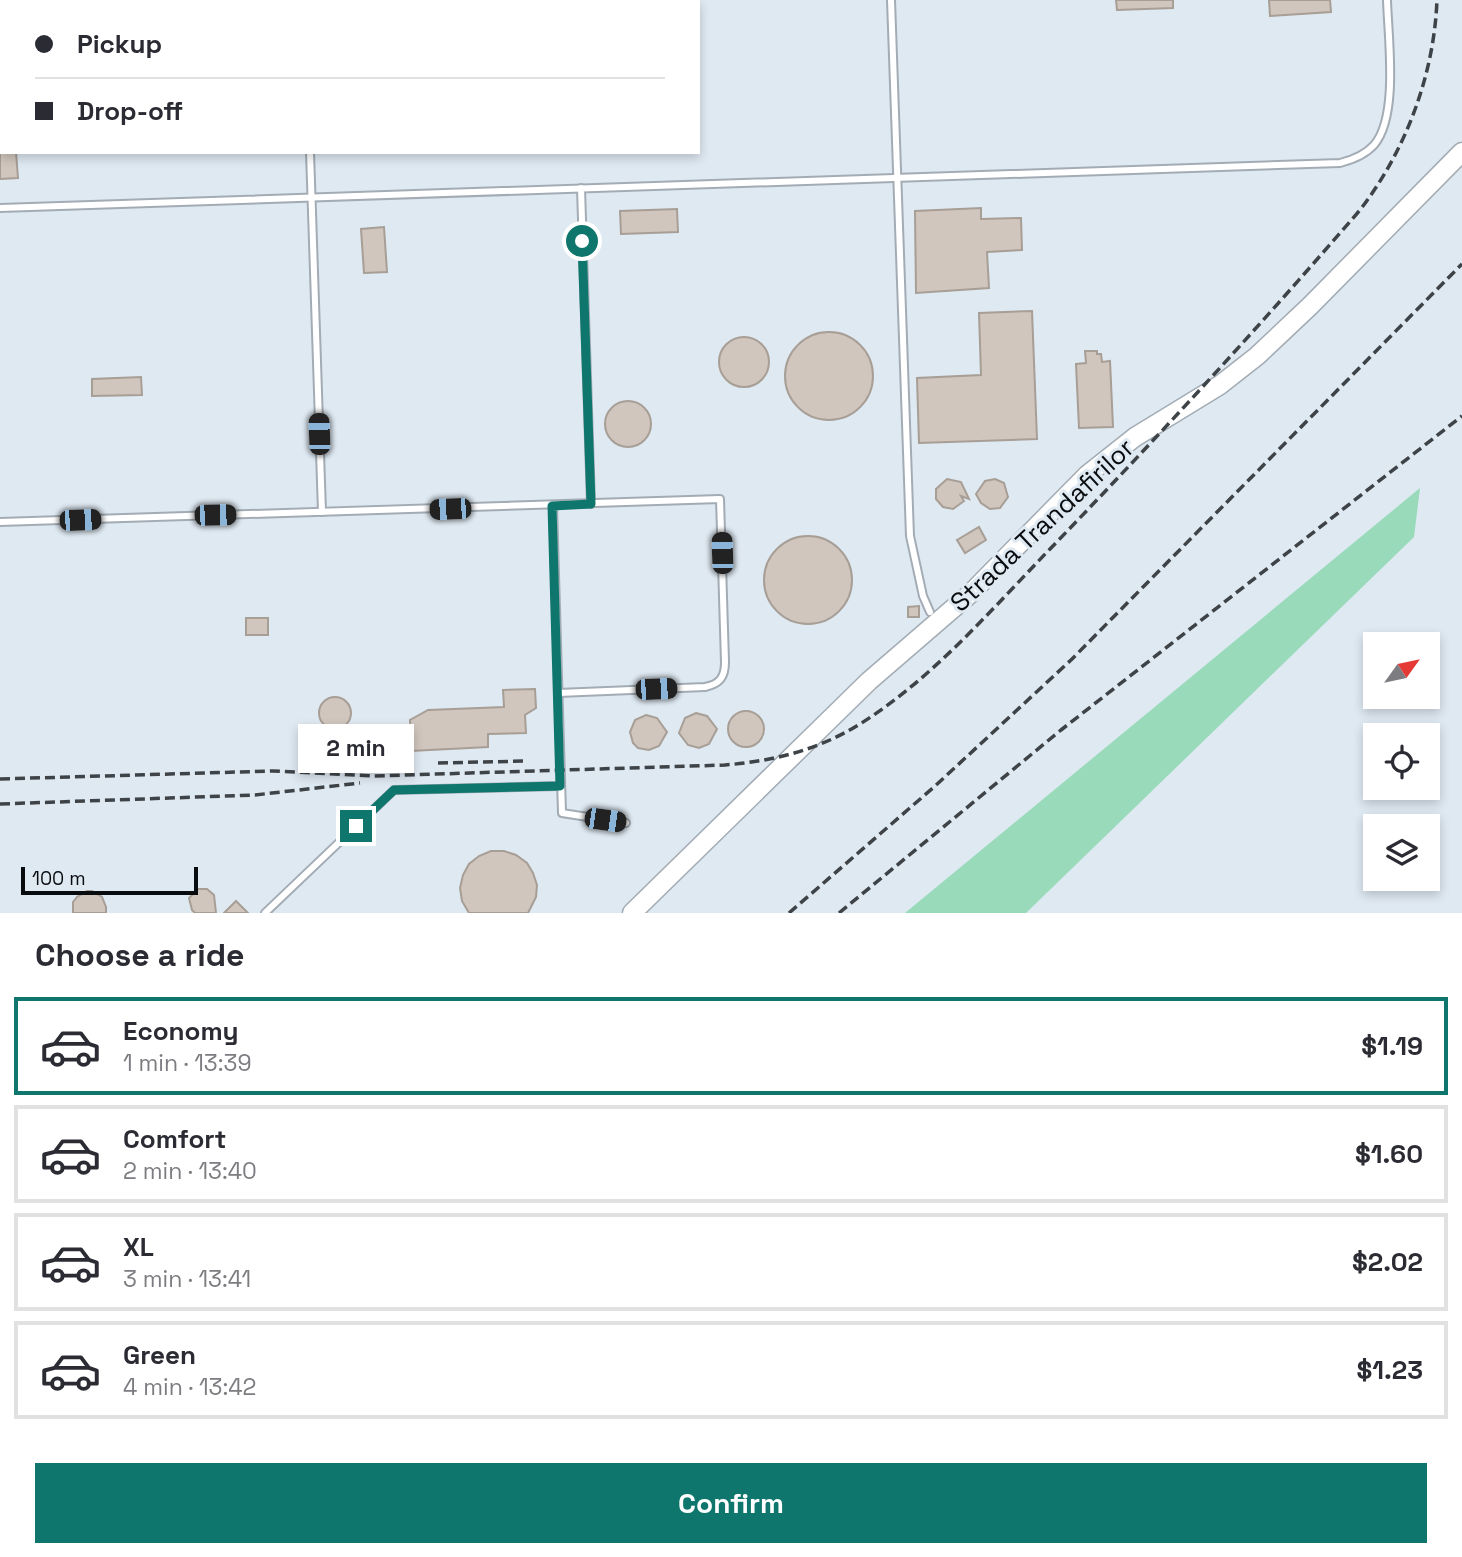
<!DOCTYPE html>
<meta charset="utf-8">
<style>
:root{--surface:#fff;--page:#f7f7f7;--text:#2b2b33;--muted:#7c7c81;--line:#e1e1e2;--accent:#0f766e}
body{margin:0;font-family:"Space Grotesk",sans-serif;background:var(--page);color:var(--text);height:100vh;display:flex;flex-direction:column;font-size:26px;white-space:nowrap}
*{box-sizing:border-box;margin:0}
p{font-size:23px;color:var(--muted)}
.icon{flex:none;width:38px;height:38px;fill:none;stroke:currentColor;stroke-width:2;stroke-linecap:round;stroke-linejoin:round}
.map{position:relative;height:913px;overflow:hidden}
.panel{display:flex;flex-direction:column;background:var(--surface);flex:1}
.panel>*{flex:none}
.banner{position:absolute;left:0px;top:0px;width:700px;height:154px;box-shadow:0 4px 10px #0003;display:grid;align-content:center;height:154px;padding:0 35px;background:var(--surface)}
.needle{width:46px;rotate:57deg}
.buttons{position:absolute;left:1363px;top:632px;display:grid;gap:14px}
.buttons a{display:grid;place-items:center;width:77px;height:77px;border-radius:0px;background:var(--surface);box-shadow:0 4px 10px #0003;font-size:35px}
.scale{position:absolute;left:21px;bottom:18px;width:177px;box-sizing:border-box;padding-left:7px;border:4px solid #090c0f;border-top:0;font-size:19px;line-height:24px;white-space:nowrap;color:#090c0f;-webkit-text-stroke:5px #dfe9f2;paint-order:stroke}
.end{position:absolute;width:32px;height:32px;margin:-16px;border:9px solid #0f766e;background:#fff;box-shadow:0 0 0 4px #fff}
.from{border-radius:50%}
.bubble{position:absolute;height:49px;border-radius:0px;background:var(--surface);box-shadow:0 4px 10px #0003;font-size:23px;font-weight:600;line-height:49px;text-align:center}
.car{position:absolute;width:21px;height:42px;margin:-21px -10px;border-radius:9px;box-shadow:0 0 5px 2px #0007;background:linear-gradient(#222 24%,#8ab4d8 0 40%,#222 0 76%,#8ab4d8 0 86%,#222 0)}
.banner b{display:flex;align-items:center;gap:24px;height:66px;font-size:26px}
.banner b+b{border-top:2px solid var(--line)}
.banner i{width:18px;height:18px;background:var(--text)}
ul{padding:0;list-style:none}
li{display:flex;align-items:center;gap:21px;height:98px;margin:0 14px 10px;padding:0 21px;border:4px solid var(--line);border-radius:0px}
li div{flex:1}
li b{display:block;font-size:26px}
li em{font-style:normal;font-weight:600}
li.on{border-color:var(--accent)}
li>.icon{width:63px;height:63px;stroke-width:1.5}
h2{padding:0 35px;font-size:32px;line-height:84px}
.action{display:flex;gap:14px;margin-top:auto;padding:14px 35px}
.action a{flex:1;height:80px;border-radius:0px;background:var(--accent);color:#fff;font-size:28px;font-weight:600;line-height:80px;text-align:center}
.map>svg:first-child{display:block}
</style>
<div class="map">
<svg width="1462" height="913" viewBox="0 0 1462 913">
<rect width="100%" height="100%" fill="#dfe9f2"/>
<path fill="#98daba" d="M1420 488 1414 537 1026 913H905Z"/>
<g fill="#d0c6be" stroke="#a79e96" stroke-width="2">
<path d="M1116 0H1173V8L1117 10Z"/>
<path d="M1269 0H1330L1331 12 1270 16Z"/>
<path d="M0 152H16L18 178 0 179Z"/>
<path d="M981 208V219L1021 218 1022 250 987 252 989 288 916 293 915 211Z"/>
<path d="M677 209 678 232 621 234 620 211Z"/>
<path d="M384 227 387 272 364 273 361 229Z"/>
<path d="M1032 311 1037 439 919 443 917 378 981 375 979 313Z"/>
<circle cx="829" cy="376" r="44"/>
<circle cx="744" cy="362" r="25"/>
<path d="M1085 351H1097V354H1101L1102 362 1110 361 1113 427 1079 428 1076 364 1086 363Z"/>
<path d="M141 377 142 395 92 396V379Z"/>
<circle cx="628" cy="424" r="23"/>
<path d="M947 479 961 482 969 499 961 496 964 501 953 509 943 507 936 499V489Z"/>
<path d="M995 479 1004 483 1008 497 1000 508 990 509 981 503 976 494 985 481Z"/>
<path d="M979 527 986 540 965 553 957 540Z"/>
<circle cx="808" cy="580" r="44"/>
<path d="M919 606V617H908V607Z"/>
<rect x="246" y="618" width="22" height="17"/>
<path d="M535 689 536 708 525 715 526 733 488 734V747L411 751 410 720 428 710 504 707 503 690Z"/>
<circle cx="335" cy="713" r="16"/>
<circle cx="746" cy="729" r="18"/>
<path d="M696 713 707 716 717 729 709 744 699 748 688 745 679 733 685 718Z"/>
<path d="M646 715 657 718 667 732 659 746 649 750 638 748 633 743 630 732 635 720Z"/>
<path d="M491 851H504L516 855 527 863 533 873 537 885 536 897 528 913H469L462 901 460 888 463 875 469 864 479 856Z"/>
<path d="M198 889H207L214 895 216 913H195L192 910 189 898Z"/>
<path d="M87 891H92L102 897 106 907V913H73V902L77 897Z"/>
<path d="M236 901 248 913H224Z"/>
</g>
<g fill="none" stroke-linecap="round" stroke-linejoin="round">
<defs>
<g id="service">
<path d="M306 0V2"/>
<path d="M891 0 910 536 923 596 930 612"/>
<path d="M310 152 322 512"/>
<path d="M581 188 591 504"/>
<path d="M0 208 1340 163C1352 160 1365 155 1374 145 1399 116 1388 37 1387 0"/>
<path d="M553 506 562 813 626 823"/>
<path d="M0 522 720 499 725 662C725 677 720 684 705 687L558 693"/>
<path d="M265 913 394 790 560 786"/>
</g>
<path id="secondary" d="M632 913 869 681 971 593 1087 475 1135 437 1220 385 1257 356 1310 306 1462 152"/>
</defs>
<use href="#service" stroke="#a3acb4" stroke-width="10"/>
<use href="#secondary" stroke="#a3acb4" stroke-width="21"/>
<use href="#service" stroke="#fff" stroke-width="6"/>
<use href="#secondary" stroke="#fff" stroke-width="18"/>
<g stroke="#3e4347" stroke-width="3.5" stroke-dasharray="10 5" stroke-linecap="butt">
<path d="M438 763 526 761"/>
<path d="M0 779 273 771 374 776 725 765C774 761 818 750 860 724 933 678 991 610 1050 549 1156 439 1260 326 1360 210 1406 150 1434 75 1437 0"/>
<path d="M0 804 255 795 360 783"/>
<path d="M789 913 934 787 1071 660 1462 264"/>
<path d="M839 913 1061 730 1462 416"/>
</g>
</g>
<g fill="none" stroke-linecap="round" stroke-linejoin="round">
<path stroke="#0f766e" stroke-width="9" d="M356 826 394 790 560 786 552 506 591 504 582 241"/>
</g>
<g text-anchor="middle" dominant-baseline="central" stroke-width="6" stroke-linejoin="round" paint-order="stroke">
<g font-size="26" fill="#090c0f" stroke="#dfe9f2">
<text transform="translate(1042 525) rotate(-43)">Strada Trandafirilor</text>
</g>
</g>
</svg>
<div class="buttons">
<a><svg class="needle" viewBox="-14 -14 28 28"><path d="M0-13l5 13h-10z" fill="#e53935"/><path d="M0 13l5-13h-10z" fill="#7c7c81"/></svg></a>
<a><svg class="icon" aria-label="locate" viewBox="0 0 24 24"><circle cx="12" cy="12" r="6"/><path d="M12 2v4M12 18v4M2 12h4M18 12h4"/></svg></a>
<a><svg class="icon" aria-label="layers" viewBox="0 0 24 24"><path d="M12 4l9 5-9 5-9-5zM3 14l9 5 9-5"/></svg></a>
</div>
<div class="scale">100 m</div>
<i class="end from" style="left:582px;top:241px"></i>
<i class="end" style="left:356px;top:826px"></i>
<div class="bubble" style="left:298px;top:724px;width:116px">2 min</div>
<i class="car" style="left:319px;top:434px;rotate:358deg"></i>
<i class="car" style="left:450px;top:509px;rotate:268deg"></i>
<i class="car" style="left:215px;top:515px;rotate:89deg"></i>
<i class="car" style="left:80px;top:520px;rotate:88deg"></i>
<i class="car" style="left:722px;top:553px;rotate:358deg"></i>
<i class="car" style="left:656px;top:689px;rotate:88deg"></i>
<i class="car" style="left:605px;top:820px;rotate:98deg"></i>
<div class="banner">
<b><i class="from"></i>Pickup</b>
<b><i></i>Drop-off</b>
</div>
</div>
<section class="panel">
<h2>Choose a ride</h2>
<ul>
<li class="on"><svg class="icon" aria-label="car" viewBox="0 0 24 24"><path d="M5 17H2v-5l4-1 3-4h7l3 4 3 1v5h-3M9 17h6M6 11h13"/><circle cx="7" cy="17" r="2"/><circle cx="17" cy="17" r="2"/></svg><div><b>Economy</b><p>1 min · 13:39</p></div><em>$1.19</em></li>
<li><svg class="icon" aria-label="car" viewBox="0 0 24 24"><path d="M5 17H2v-5l4-1 3-4h7l3 4 3 1v5h-3M9 17h6M6 11h13"/><circle cx="7" cy="17" r="2"/><circle cx="17" cy="17" r="2"/></svg><div><b>Comfort</b><p>2 min · 13:40</p></div><em>$1.60</em></li>
<li><svg class="icon" aria-label="car" viewBox="0 0 24 24"><path d="M5 17H2v-5l4-1 3-4h7l3 4 3 1v5h-3M9 17h6M6 11h13"/><circle cx="7" cy="17" r="2"/><circle cx="17" cy="17" r="2"/></svg><div><b>XL</b><p>3 min · 13:41</p></div><em>$2.02</em></li>
<li><svg class="icon" aria-label="car" viewBox="0 0 24 24"><path d="M5 17H2v-5l4-1 3-4h7l3 4 3 1v5h-3M9 17h6M6 11h13"/><circle cx="7" cy="17" r="2"/><circle cx="17" cy="17" r="2"/></svg><div><b>Green</b><p>4 min · 13:42</p></div><em>$1.23</em></li>
</ul>
<div class="action"><a>Confirm</a></div>
</section>
